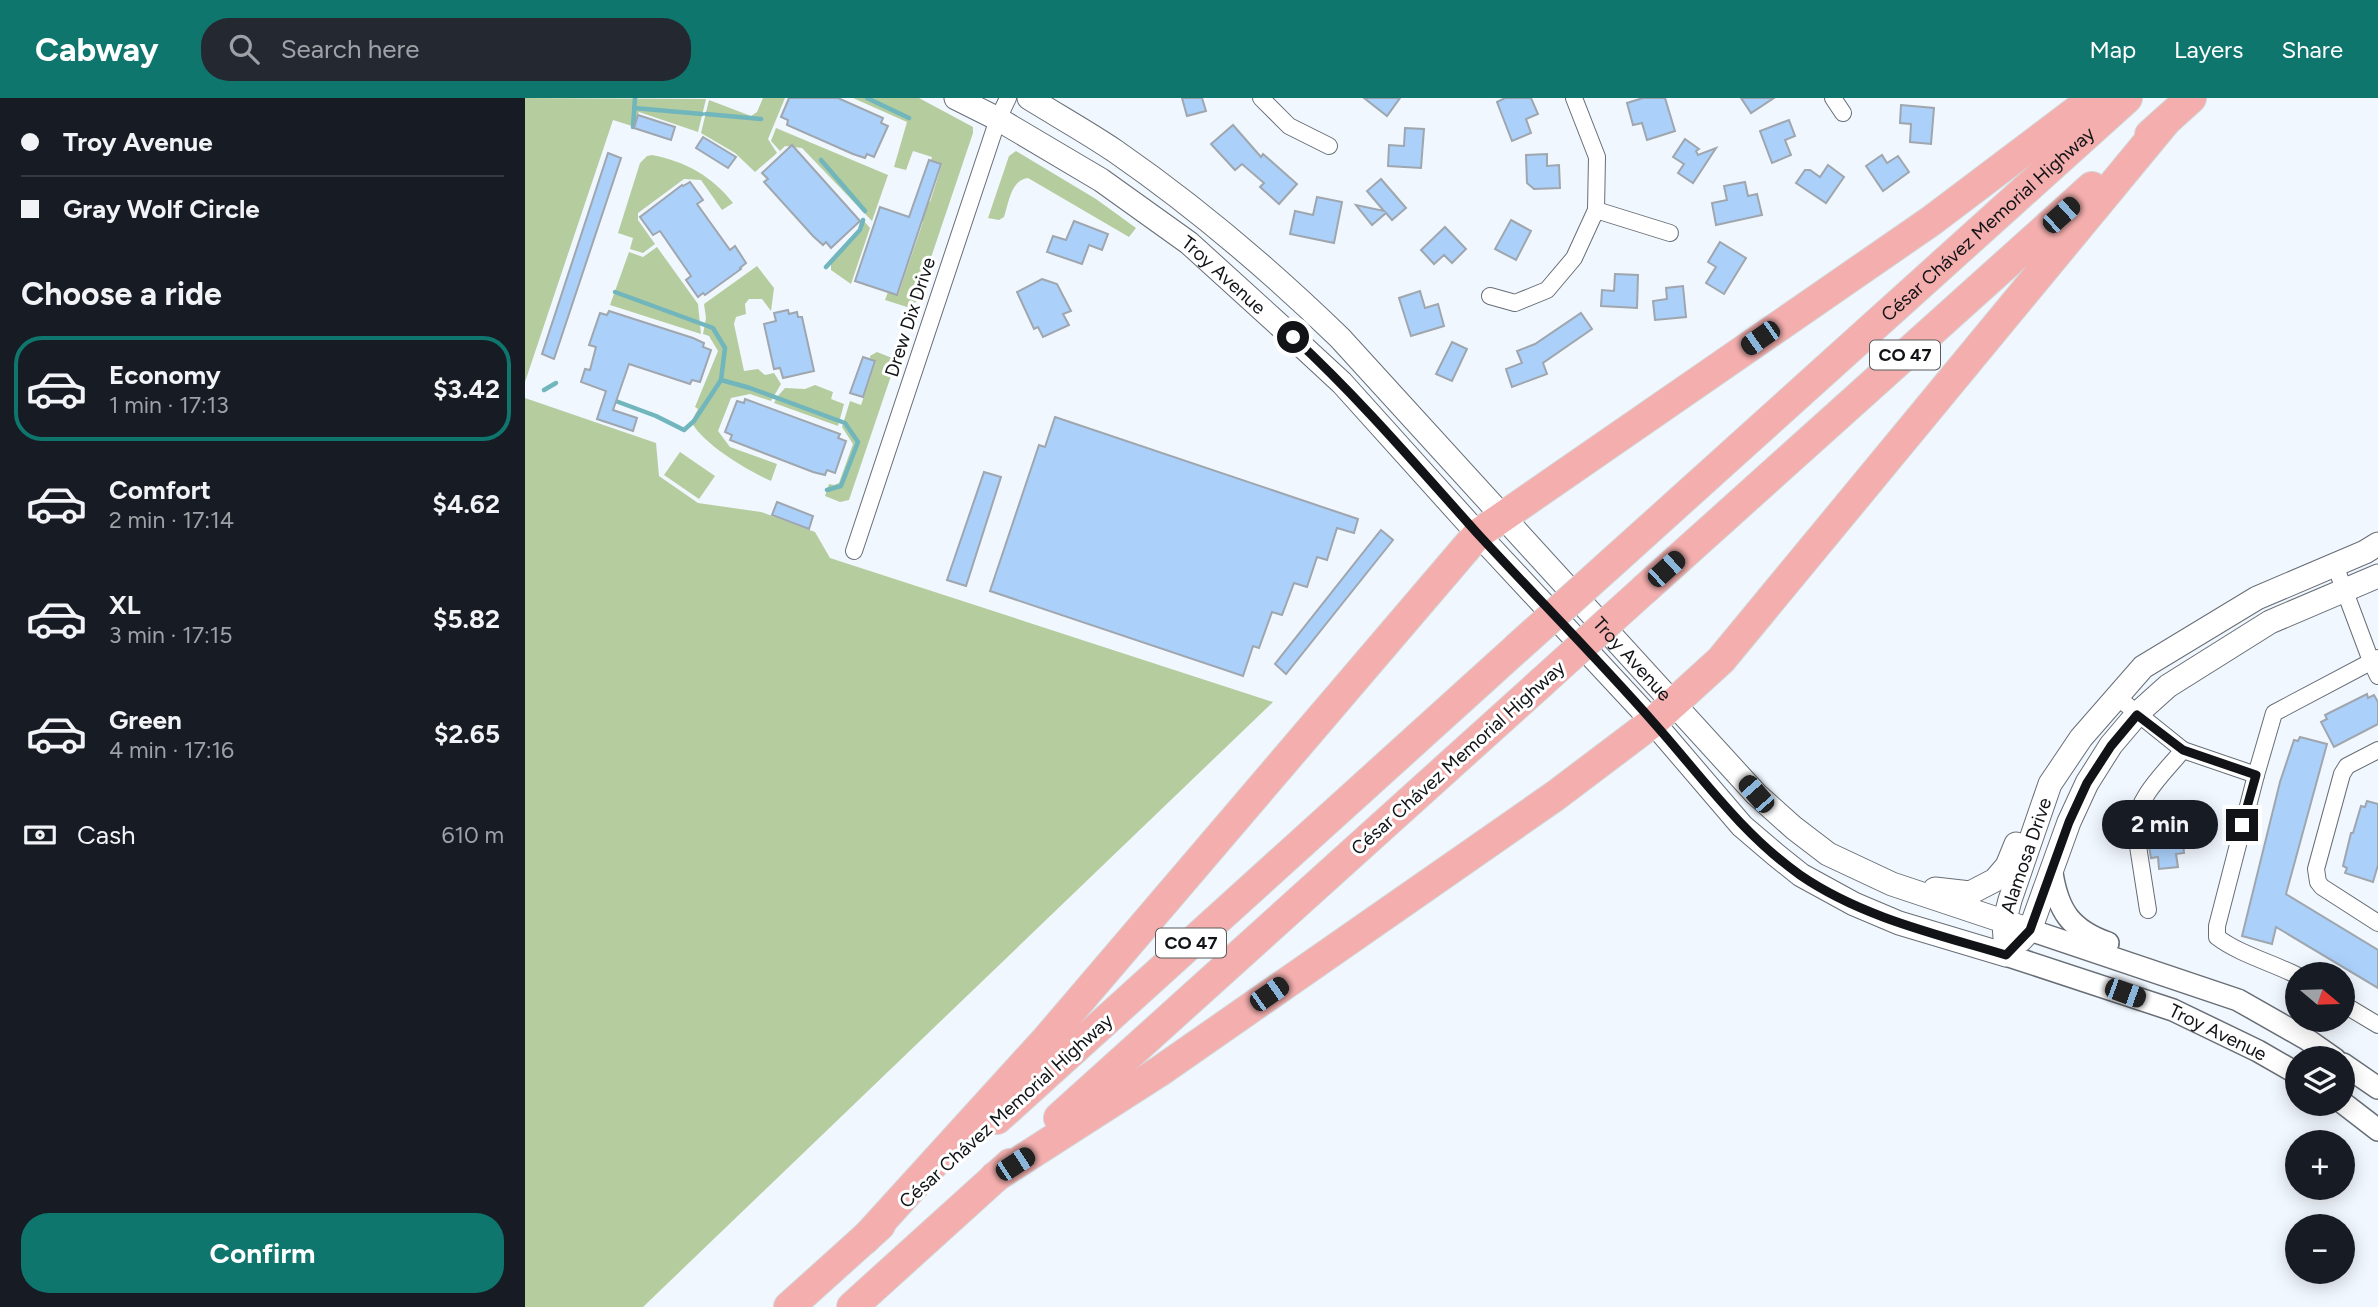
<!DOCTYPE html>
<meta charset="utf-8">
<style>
:root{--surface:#171b24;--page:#242831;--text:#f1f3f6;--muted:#9ea1a6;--line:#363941;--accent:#0f766e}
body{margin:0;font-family:Figtree,sans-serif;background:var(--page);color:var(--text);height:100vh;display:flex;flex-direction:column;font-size:26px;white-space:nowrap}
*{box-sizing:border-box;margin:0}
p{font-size:23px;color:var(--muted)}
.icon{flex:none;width:38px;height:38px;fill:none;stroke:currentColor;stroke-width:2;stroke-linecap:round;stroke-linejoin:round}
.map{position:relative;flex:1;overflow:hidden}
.side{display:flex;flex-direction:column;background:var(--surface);width:525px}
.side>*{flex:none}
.banner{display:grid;align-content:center;height:154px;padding:0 21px;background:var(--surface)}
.needle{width:46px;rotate:109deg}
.buttons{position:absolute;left:1760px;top:864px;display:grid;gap:14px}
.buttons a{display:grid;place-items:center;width:70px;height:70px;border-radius:50%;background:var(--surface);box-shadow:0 4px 18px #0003;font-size:35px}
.end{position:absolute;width:32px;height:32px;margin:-16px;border:9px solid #111316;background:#fff;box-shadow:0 0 0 4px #fff}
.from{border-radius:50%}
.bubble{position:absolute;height:49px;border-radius:24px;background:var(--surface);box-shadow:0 4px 18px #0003;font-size:23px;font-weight:700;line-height:49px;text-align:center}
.car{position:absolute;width:21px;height:42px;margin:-21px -10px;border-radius:9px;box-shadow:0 0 5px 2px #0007;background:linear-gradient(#222 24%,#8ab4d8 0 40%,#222 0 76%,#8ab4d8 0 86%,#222 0)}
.banner b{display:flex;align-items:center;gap:24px;height:66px;font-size:26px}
.banner b+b{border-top:2px solid var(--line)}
.banner i{width:18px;height:18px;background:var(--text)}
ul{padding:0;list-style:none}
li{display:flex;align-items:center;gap:21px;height:105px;margin:0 14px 10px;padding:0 7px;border:4px solid transparent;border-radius:28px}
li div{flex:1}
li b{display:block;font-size:26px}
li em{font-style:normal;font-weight:700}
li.current{border-color:var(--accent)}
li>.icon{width:63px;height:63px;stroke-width:1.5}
h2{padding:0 21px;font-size:32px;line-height:84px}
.pay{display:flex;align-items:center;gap:18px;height:77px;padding:0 21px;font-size:26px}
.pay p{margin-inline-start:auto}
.button{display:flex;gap:14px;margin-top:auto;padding:14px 21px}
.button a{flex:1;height:80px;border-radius:28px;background:var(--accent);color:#fff;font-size:28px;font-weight:700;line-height:80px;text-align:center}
header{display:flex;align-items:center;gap:42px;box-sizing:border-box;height:98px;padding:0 35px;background:var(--accent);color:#fff}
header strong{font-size:33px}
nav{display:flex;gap:38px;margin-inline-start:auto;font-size:24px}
.search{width:490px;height:63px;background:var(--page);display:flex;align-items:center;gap:18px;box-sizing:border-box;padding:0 24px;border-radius:28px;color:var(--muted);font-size:26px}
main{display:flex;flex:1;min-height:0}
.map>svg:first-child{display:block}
</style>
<header>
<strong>Cabway</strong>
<div class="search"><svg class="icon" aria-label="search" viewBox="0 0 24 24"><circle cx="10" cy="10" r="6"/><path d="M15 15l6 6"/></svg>Search here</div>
<nav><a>Map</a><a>Layers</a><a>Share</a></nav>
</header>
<main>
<section class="side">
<div class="banner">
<b><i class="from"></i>Troy Avenue</b>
<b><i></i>Gray Wolf Circle</b>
</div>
<h2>Choose a ride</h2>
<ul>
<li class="current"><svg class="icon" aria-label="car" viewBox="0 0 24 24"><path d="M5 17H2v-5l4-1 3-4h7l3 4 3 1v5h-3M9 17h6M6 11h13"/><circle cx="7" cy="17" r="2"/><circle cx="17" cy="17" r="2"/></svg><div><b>Economy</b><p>1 min · 17:13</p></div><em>$3.42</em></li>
<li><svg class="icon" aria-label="car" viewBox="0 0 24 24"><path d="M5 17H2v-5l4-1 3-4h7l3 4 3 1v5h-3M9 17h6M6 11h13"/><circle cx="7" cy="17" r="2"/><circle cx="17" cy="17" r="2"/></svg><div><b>Comfort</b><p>2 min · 17:14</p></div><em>$4.62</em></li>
<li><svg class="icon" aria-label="car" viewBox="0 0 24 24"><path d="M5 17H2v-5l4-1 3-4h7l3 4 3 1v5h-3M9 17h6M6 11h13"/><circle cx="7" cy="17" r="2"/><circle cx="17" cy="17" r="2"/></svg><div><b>XL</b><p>3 min · 17:15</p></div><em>$5.82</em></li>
<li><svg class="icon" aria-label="car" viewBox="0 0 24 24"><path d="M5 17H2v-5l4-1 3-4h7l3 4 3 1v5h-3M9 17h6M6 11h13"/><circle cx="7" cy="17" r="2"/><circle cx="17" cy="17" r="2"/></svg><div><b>Green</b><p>4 min · 17:16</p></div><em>$2.65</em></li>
</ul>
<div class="pay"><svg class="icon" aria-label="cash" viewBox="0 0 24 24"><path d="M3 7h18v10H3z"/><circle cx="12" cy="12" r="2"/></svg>Cash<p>610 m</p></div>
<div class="button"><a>Confirm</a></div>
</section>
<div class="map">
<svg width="1853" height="1209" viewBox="0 0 1853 1209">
<rect width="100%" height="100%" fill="#f1f7fe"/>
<g fill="#b5cc9f">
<path d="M0 0 181 1 173 34 114 14 109 27 107 28 88 22 0 284Z"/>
<path d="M238 0H260L243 41 252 55 230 74 210 55 176 35 184 2 226 18 232 14Z"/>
<path d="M328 0H394L448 29V35L391 204 382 209 360 202 363 194 373 197 398 124 391 121 393 101 405 104 417 66 406 62 407 59 388 53 381 72 369 69 382 24Z"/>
<path d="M251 30 363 77 347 123 277 50 260 48 255 53 246 43Z"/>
<path d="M491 53 571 101 611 130 604 139 503 80C486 82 484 104 479 119L474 122 463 120 484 58Z"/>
<path d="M127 57C160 63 188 79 208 105L197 112 176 82 159 81 113 115V122L130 146 118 155 105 151 108 140 93 135 115 65 122 58Z"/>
<path d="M339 123 345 130 326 186 306 172V166L337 133Z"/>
<path d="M132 149 173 206 176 236 85 207 104 154 118 159Z"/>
<path d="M232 168 249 190 246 213 237 201H224L220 206 221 216 211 219 209 226 219 273 233 271 240 277 249 275 256 286 246 303 225 296 206 300 193 333 205 349 252 366 246 383C220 371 181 348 166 324L173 311 170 309 193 253 184 238 178 236 181 220 179 206Z"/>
<path d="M352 254 367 260 369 269 324 402 315 404 300 398 304 386 309 387 314 385 328 346 317 329 325 303 336 307 351 263 345 260V258Z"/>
<path d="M290 287 308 294 306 301 319 306 313 328 249 305 252 299 260 290 280 291Z"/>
<path d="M0 300 131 345 134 378 173 405 236 414 290 434 305 460 748 604 118 1209H0Z"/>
<path d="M155 354 190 378 174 401 139 377Z"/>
</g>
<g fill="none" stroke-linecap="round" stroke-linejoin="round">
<g stroke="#70b6bc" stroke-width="4.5">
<path d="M342 0 384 20"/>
<path d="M109 10 177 16"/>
<path d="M181 16 236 21"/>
<path d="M108 29 110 0"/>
<path d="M296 62 340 113"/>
<path d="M301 169 335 132 338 122"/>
<path d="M90 194 188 230 200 250 196 282"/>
<path d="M19 292 31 285"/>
<path d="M88 302 131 318 159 332 169 323 196 282 225 290 320 325 333 344 316 388 302 392"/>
</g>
</g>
<g fill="#abd0fa" stroke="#9fa6ae" stroke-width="2">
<path d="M264 0H313L358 20 356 25 363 28 349 59 342 56 340 60 328 56 262 27 263 22 256 19Z"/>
<path d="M657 0H677L681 13 662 18Z"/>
<path d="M839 0H875L862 18Z"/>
<path d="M980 0H1006L1013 16 1001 21 1006 35 987 43 972 4Z"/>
<path d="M1118 0H1140L1150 33 1122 42 1117 25 1108 27 1102 5Z"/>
<path d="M1216 0H1249L1226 15Z"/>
<path d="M1376 7 1409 10 1406 46 1385 44 1386 26 1375 25Z"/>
<path d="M113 17 150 29 146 42 109 30Z"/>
<path d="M1264 22 1270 38 1260 42 1266 57 1247 65 1235 33Z"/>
<path d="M708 27 736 59 738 56 772 86 754 106 735 89 739 85 717 66 710 72 686 46Z"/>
<path d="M880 30 899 31 896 70 863 68 864 47 879 48Z"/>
<path d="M178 39 211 59 203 70 171 50Z"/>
<path d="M1160 41 1174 51 1171 53 1173 57 1191 50 1168 85 1153 75 1159 66 1148 59Z"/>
<path d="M267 47 335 123 306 150 301 144 298 147 288 138 239 84 243 81 237 75Z"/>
<path d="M83 55 96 60 29 261 17 256Z"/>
<path d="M1022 56V68L1034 67 1035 90 1009 91 1002 85 1001 57Z"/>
<path d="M1357 57 1362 65 1373 58 1384 74 1358 93 1341 68Z"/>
<path d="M404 62 416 66 372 197 330 183 355 109 384 119Z"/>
<path d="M1303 67 1319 79 1301 105 1271 85 1280 72H1285L1295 79Z"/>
<path d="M856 81 881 110 867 122 861 115 847 127 831 107 859 113 842 93Z"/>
<path d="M165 84 178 102 172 106 205 152 210 148 221 165 215 170 216 171 180 197 178 195 173 199 161 182 166 178 135 133 128 137 115 119 157 87 158 88Z"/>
<path d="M1220 84 1223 98 1232 96 1237 117 1191 127 1187 105 1202 102 1199 88Z"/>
<path d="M792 99 817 104 809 145 765 136 770 113 788 117Z"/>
<path d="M986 122 1006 133 991 162 970 151Z"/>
<path d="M549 123 583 136 577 152 564 147 557 166 522 154 528 138 541 142Z"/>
<path d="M920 129 941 151 927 165 919 157 909 166 896 152Z"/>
<path d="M1195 144 1221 160 1199 196 1181 185 1191 169 1183 164Z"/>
<path d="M1090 176 1113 177 1112 210 1076 208 1077 192 1089 193Z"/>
<path d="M517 181 532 186 546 213 538 216 544 227 518 239 513 229 509 231 492 194Z"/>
<path d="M1158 188 1161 219 1130 222 1128 203 1142 201 1141 190Z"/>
<path d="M895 193 900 210 913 206 919 228 886 238 874 200Z"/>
<path d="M263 212 264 216 272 214 273 219H277L289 273 258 280 255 270 249 271 239 226 251 223 249 215Z"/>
<path d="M84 213 168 240 179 245 178 249 186 252 175 284 167 282 165 286 104 266 88 312 112 320 108 333 72 321 81 293 56 284 60 271 65 272 71 249 64 247 75 215 82 217Z"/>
<path d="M1056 215 1067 231 1018 265 1022 276 987 289 981 271 997 265 992 253 1010 246Z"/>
<path d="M927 244 942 251 927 283 911 276Z"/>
<path d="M338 259 350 263 338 299 325 295Z"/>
<path d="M220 301 315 336 313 340 321 343 310 375 302 372 300 377 288 374 205 342 207 337 200 334 212 303 219 305Z"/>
<path d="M530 319 833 421 829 435 812 430 802 462 792 459 782 489 769 485 757 517 747 514 734 550 728 548 718 578 465 493 514 347 520 349Z"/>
<path d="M459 374 476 379 441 488 422 482Z"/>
<path d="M252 404 288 418 284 431 247 417Z"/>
<path d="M856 432 868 442 761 576 750 566Z"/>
<path d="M1842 596 1843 600 1849 597 1853 604V626L1809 649 1796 624 1802 621 1800 617Z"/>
<path d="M1775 639 1802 646 1761 796 1853 852V890L1751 829 1747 846 1717 838 1755 684 1769 642 1773 643Z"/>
<path d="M1842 703 1853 706V767L1848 784 1820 775 1822 770 1818 768 1826 735H1828L1836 708 1840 709Z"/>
<path d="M1648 732 1650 745 1658 743 1659 755 1651 756 1653 769 1634 771 1633 759 1626 760 1624 749 1633 748 1631 735Z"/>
</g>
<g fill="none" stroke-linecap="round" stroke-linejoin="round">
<defs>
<g id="minor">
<path d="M736 0 764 28 804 48"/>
<path d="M1308 0 1318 15"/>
<path d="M1071 112 1145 135"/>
<path d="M965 198 990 205 1022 192 1049 160 1071 112 1072 59 1049 0"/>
<path d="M329 453 473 21 483 0"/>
<path d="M1810 467 1846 563 1853 578"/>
<path d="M1592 599 1658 652 1731 677"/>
<path d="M1853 652 1822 668 1817 676 1791 771 1793 784 1797 789 1853 825"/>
<path d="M1623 812 1610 729C1612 699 1639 675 1658 652"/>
<path d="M1773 878C1748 865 1714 856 1692 839V828L1731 677 1749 615 1853 560"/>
<path d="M1818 906 1853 927"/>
</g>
<g id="tertiary">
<path d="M1527 775C1533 813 1546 832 1583 845"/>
<path d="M1505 832 1713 902 1780 940 1810 961"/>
<path id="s1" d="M1481 857 1648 912 1733 953 1773 976"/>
<path d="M1818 966 1853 990"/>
<path d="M1818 1005 1853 1032"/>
</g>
<g id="secondary">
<path id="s2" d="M431 0 473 21 576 82 664 145 751 224 817 285 953 436 1128 624 1217 728 1251 757 1276 777 1329 806 1374 825 1481 857"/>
<path id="s3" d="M504 0C533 18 562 34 590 53 671 109 745 172 815 240L1231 696 1269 730 1303 756 1367 786 1505 832"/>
<path d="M1410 791 1445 795 1470 782 1482 768 1491 746"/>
<path id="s4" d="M1480 840 1479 825 1485 802 1525 686 1556 640 1618 569 1732 500 1840 454 1853 446"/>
<path d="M1496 842 1505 832 1544 724 1562 685 1586 647 1614 614 1643 588 1745 524 1853 478"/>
</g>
<g id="motorway">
<path d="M1625 37 1666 0"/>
<path id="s5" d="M1092 460 1602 0"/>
<path d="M1121 490 1567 89"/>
<path d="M534 1020 1017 584"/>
<path d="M472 1021 992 550"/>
<path d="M470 1079 635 973 1030 698 1128 624 1196 562 1640 24"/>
<path d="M340 1141 522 941 953 436 1406 123 1569 0"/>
<path d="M264 1209 355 1127"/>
<path d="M327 1209 485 1066"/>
</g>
</defs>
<use href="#minor" stroke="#686e76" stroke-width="18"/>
<use href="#tertiary" stroke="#686e76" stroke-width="24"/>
<use href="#secondary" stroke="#686e76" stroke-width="25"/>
<use href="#motorway" stroke="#d4d5d5" stroke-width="32"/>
<use href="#minor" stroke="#fff" stroke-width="16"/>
<use href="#tertiary" stroke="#fff" stroke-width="21"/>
<use href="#secondary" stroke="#fff" stroke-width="23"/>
<use href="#motorway" stroke="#f3aead" stroke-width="30"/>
<defs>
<g id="motorway-bridge">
<path d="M992 550 1092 460"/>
<path d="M1017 584 1121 490"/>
</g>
</defs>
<use href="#motorway-bridge" stroke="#d4d5d5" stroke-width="32" stroke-linecap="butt"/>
<use href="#motorway-bridge" stroke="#f3aead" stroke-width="30"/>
</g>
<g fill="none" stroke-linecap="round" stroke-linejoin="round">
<path stroke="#111316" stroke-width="9" d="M768 239C834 300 892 368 952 435 1011 499 1072 560 1129 625 1176 678 1217 736 1275 777 1336 819 1411 836 1481 857L1505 832 1544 724 1562 685 1586 648 1612 617 1658 652 1731 677 1717 727"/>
</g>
<g text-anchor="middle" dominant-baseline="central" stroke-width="6" stroke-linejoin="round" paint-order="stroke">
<g fill="#fff" stroke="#585a5c" stroke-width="2">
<rect x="1345" y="242.5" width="70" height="29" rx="5"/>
<rect x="631" y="830.5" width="70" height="29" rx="5"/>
</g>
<g font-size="18" font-weight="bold" fill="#111316">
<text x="1380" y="257">CO 47</text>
<text x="666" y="845">CO 47</text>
</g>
<g font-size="19" fill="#111316" stroke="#fff">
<text stroke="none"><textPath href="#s5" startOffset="499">César Chávez Memorial Highway</textPath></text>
<text stroke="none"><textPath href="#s2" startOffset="322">Troy Avenue</textPath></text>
<text transform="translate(385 219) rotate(-72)">Drew Dix Drive</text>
<text stroke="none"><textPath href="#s3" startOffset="828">Troy Avenue</textPath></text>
<text transform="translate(933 660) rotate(-42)">César Chávez Memorial Highway</text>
<text stroke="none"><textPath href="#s4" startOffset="86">Alamosa Drive</textPath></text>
<text stroke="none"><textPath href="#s1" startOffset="226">Troy Avenue</textPath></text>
<text transform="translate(481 1013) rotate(-42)">César Chávez Memorial Highway</text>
</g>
</g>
</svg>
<div class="buttons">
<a><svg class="needle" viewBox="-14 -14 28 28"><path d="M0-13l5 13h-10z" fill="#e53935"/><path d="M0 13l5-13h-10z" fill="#9ea1a6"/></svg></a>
<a><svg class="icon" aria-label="layers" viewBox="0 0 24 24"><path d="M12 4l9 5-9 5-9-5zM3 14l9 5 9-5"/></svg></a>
<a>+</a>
<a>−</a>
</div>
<i class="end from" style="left:768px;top:239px"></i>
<i class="end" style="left:1717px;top:727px"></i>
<div class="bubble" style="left:1577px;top:702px;width:116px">2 min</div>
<i class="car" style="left:1536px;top:117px;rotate:48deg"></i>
<i class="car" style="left:1235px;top:240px;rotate:235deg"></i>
<i class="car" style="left:1141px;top:471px;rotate:48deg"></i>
<i class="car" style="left:1231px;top:696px;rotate:319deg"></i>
<i class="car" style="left:1600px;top:895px;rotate:110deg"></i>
<i class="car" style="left:744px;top:896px;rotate:55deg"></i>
<i class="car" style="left:490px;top:1066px;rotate:57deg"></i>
</div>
</main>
